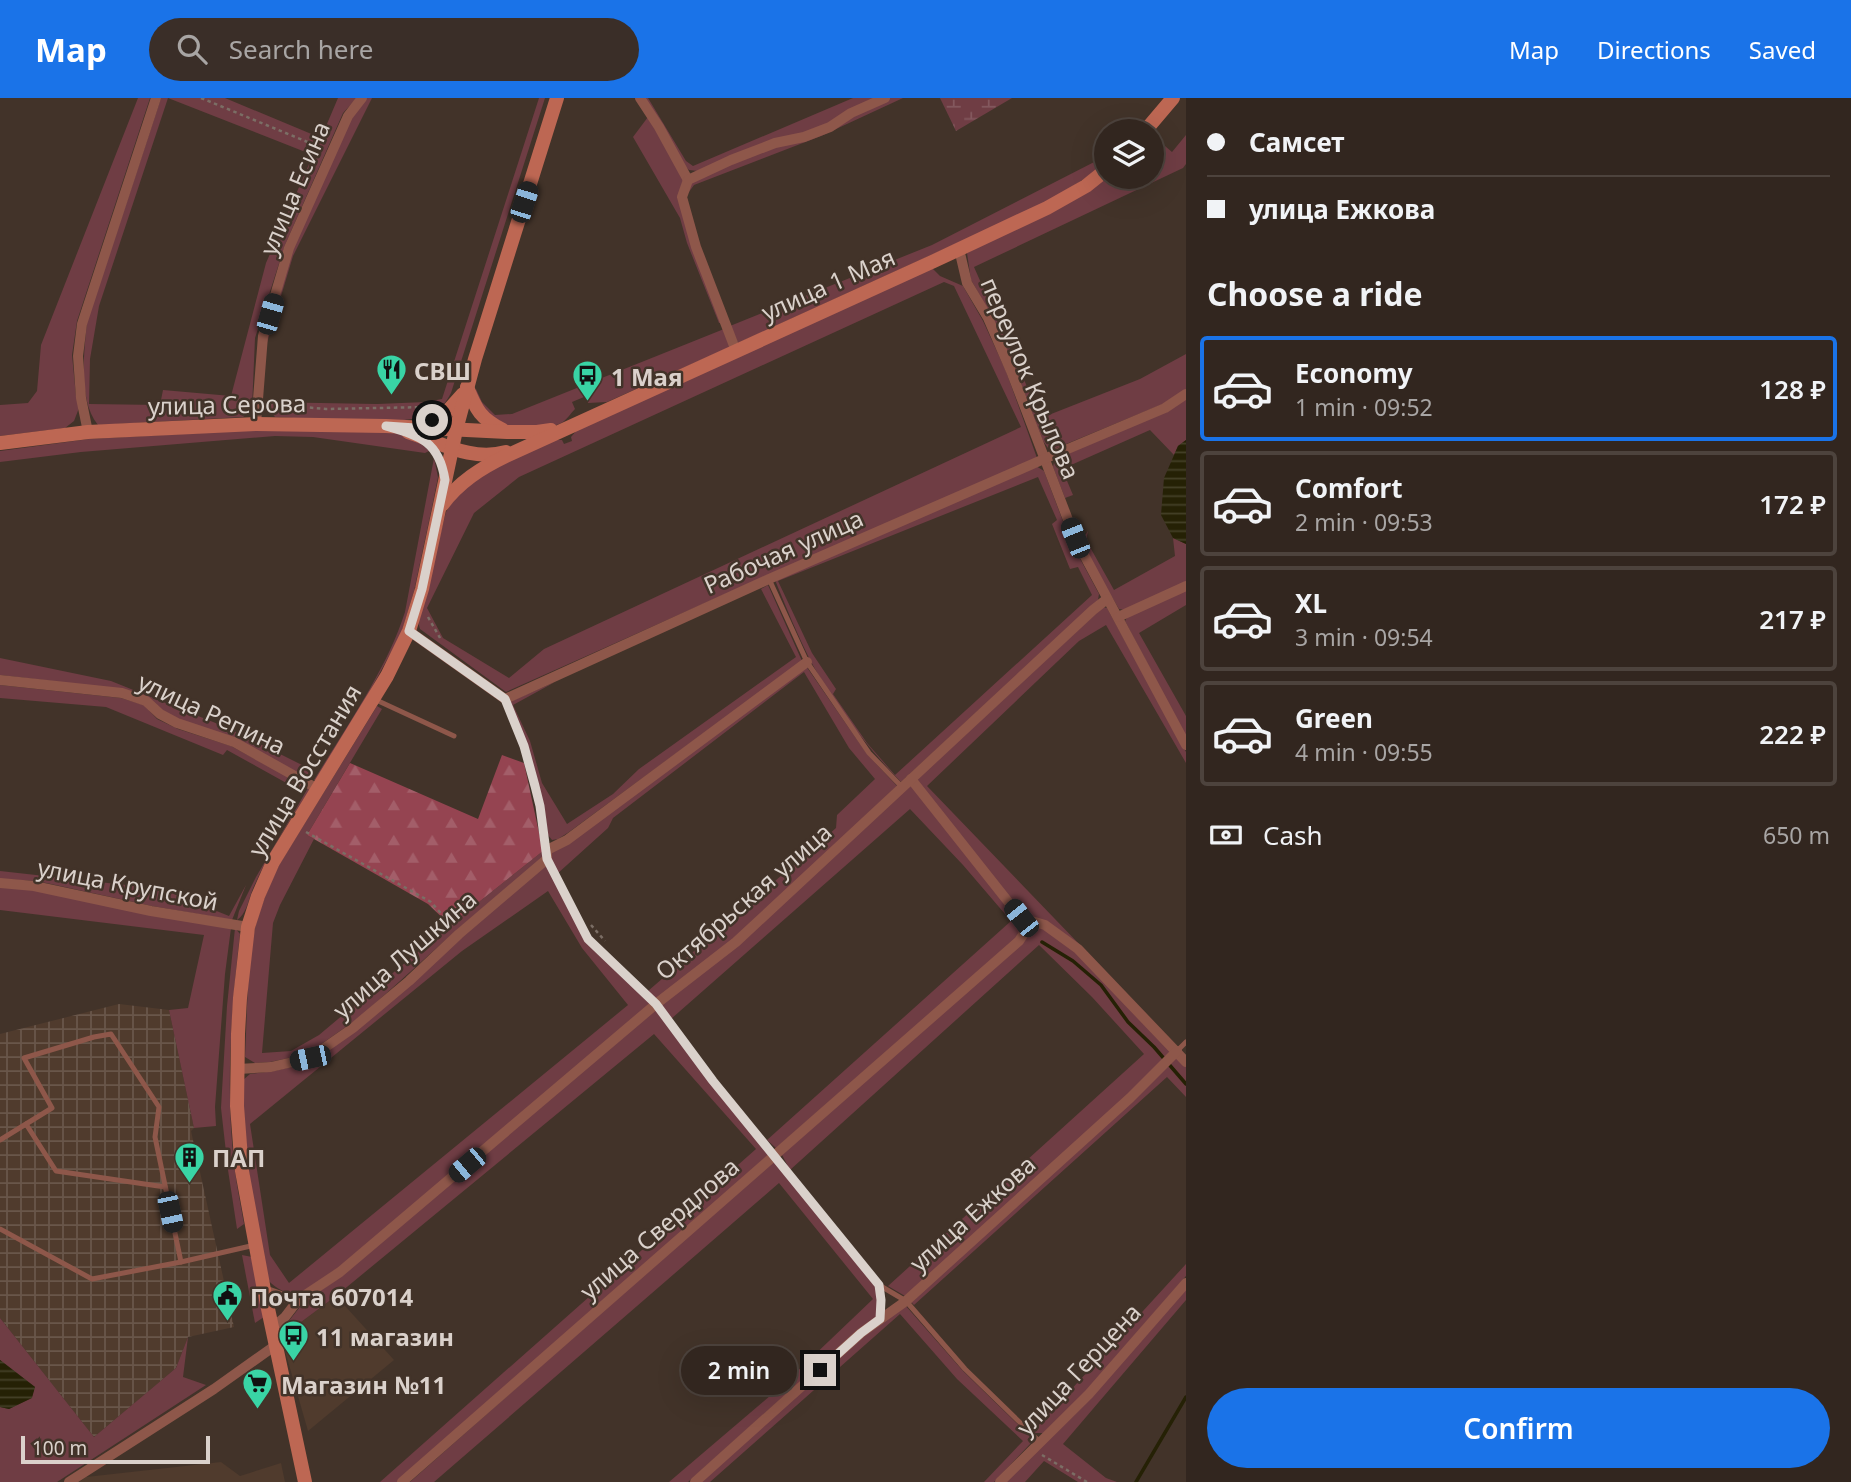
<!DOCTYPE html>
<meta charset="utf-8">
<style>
:root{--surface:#32261f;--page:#3a2e28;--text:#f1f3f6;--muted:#a8a5a4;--line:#4d433d;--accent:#1a73e8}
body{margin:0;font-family:"Noto Sans",sans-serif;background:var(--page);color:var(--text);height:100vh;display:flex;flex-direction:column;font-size:26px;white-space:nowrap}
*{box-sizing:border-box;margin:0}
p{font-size:23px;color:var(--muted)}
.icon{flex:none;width:38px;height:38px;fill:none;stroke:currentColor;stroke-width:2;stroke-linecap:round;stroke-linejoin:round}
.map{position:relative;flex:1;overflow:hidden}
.sheet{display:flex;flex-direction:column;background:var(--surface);width:665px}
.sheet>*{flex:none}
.banner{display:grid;align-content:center;height:154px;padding:0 21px;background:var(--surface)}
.buttons{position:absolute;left:1094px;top:21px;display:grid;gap:14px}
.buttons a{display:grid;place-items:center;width:70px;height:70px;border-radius:50%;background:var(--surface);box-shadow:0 7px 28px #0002,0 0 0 2px var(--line);font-size:35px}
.scale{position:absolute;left:21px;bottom:18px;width:189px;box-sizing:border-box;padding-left:7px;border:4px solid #dad1cb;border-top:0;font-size:19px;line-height:24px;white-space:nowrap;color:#dad1cb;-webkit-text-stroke:5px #423329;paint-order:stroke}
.end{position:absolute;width:32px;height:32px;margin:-16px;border:9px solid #dad1cb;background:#111;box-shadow:0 0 0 4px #111}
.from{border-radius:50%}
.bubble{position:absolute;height:49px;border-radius:24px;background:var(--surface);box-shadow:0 7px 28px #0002,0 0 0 2px var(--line);font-size:23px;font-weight:600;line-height:49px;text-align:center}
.car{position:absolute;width:21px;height:42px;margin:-21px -10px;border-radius:9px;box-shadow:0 0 5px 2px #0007;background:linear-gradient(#222 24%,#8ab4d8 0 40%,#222 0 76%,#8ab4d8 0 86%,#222 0)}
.banner b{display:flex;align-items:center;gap:24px;height:66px;font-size:26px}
.banner b+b{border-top:2px solid var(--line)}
.banner i{width:18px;height:18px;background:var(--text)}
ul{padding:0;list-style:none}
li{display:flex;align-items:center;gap:21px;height:105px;margin:0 14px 10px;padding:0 7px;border:4px solid var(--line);border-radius:7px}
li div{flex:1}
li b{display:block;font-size:26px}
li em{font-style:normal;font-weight:600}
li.active{border-color:var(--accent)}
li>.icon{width:63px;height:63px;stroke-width:1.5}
h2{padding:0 21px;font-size:32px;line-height:84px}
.pay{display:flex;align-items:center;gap:18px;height:77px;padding:0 21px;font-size:26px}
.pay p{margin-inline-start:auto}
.primary-button{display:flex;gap:14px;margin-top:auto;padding:14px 21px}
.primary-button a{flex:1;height:80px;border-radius:42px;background:var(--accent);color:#fff;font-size:28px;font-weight:600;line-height:80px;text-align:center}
header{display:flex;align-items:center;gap:42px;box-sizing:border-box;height:98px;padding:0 35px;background:var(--accent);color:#fff}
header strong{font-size:33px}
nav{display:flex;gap:38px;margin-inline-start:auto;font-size:24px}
.search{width:490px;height:63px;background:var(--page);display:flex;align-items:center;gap:18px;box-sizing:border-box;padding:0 24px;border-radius:38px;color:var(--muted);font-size:26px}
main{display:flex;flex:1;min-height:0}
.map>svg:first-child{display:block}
</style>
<header>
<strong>Map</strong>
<div class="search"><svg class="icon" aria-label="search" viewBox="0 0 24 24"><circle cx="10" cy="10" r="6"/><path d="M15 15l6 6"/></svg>Search here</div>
<nav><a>Map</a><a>Directions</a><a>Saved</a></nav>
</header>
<main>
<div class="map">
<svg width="1186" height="1384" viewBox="0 0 1186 1384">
<defs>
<pattern id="industrial-grid" width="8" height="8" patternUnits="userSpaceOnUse" patternTransform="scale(1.75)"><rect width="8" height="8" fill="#503b2d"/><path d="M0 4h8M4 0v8" fill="none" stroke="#69564a"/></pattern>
<pattern id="forest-firs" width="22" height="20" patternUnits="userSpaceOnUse" patternTransform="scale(1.75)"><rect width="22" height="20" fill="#954451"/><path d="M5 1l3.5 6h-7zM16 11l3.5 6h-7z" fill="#a35e69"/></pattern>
<pattern id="wetland-marsh" width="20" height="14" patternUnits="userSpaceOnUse" patternTransform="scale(1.75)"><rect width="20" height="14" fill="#6f3d44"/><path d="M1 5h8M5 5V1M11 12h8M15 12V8" fill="none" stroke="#83585e"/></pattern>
<pattern id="water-rules" width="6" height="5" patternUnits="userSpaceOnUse" patternTransform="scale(1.75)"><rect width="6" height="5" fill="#252105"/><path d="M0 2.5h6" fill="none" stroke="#444028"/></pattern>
</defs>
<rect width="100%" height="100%" fill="#423329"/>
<g fill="#503b2d">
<path d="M336 1198 394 1262 308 1333 281 1239Z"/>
<path d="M221 1364 240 1378 281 1365 285 1384H79L86 1379Z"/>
</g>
<path fill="url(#industrial-grid)" d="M119 906 169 912 194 1030 191 1033 234 1229 188 1239 176 1270 94 1339 0 1220V936Z"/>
<g fill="#6f3d44" fill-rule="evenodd">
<path d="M138 0H150L77 223 72 257 76 298 79 310 74 323 65 330 0 338V307L28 305 37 293 41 247Z"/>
<path d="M161 0H225L321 40 338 0H357L343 15 285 147 255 240 252 310 243 319 98 327C78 303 84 254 87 224ZM168 0 313 57 266 165 231 298 163 292 160 307 89 306 90 261 99 208Z"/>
<path d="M367 0H372L293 158 266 248 267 238 292 151 351 21Z"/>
<path d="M539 0H545L451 295C446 304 442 310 433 315 406 330 310 320 275 319L263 304 377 306 426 304 442 301Z"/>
<path d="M645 0H648L686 63 693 68 853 0H878L829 26 698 73 689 72 683 67Z"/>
<path d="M890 0H903L821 38 694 87 686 98 691 84C756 52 825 30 890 0Z"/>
<path d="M648 19 684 81 679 98 722 225H719L687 145 680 120 633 39Z"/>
<path d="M1152 37 1172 54 1186 37V66L1183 70 974 169 1041 320 1140 281 1186 256V291L1163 306 1054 351 1048 350 1043 343 1015 270 993 220 971 182 967 155 1106 79H1152Z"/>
<path d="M1106 56V64C1083 84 1057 98 1030 112L738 245 730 228 932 147 1102 60Z"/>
<path d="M932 170 940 178 963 188 983 223 1006 273 1037 360 770 476 506 594 420 531 418 524 446 414C470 374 514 360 554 342H562L564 346 572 343 571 339 577 332ZM944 184 954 188 1021 329 544 551 509 580 443 540 427 510 474 415 519 379Z"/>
<path d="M724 231 730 249 607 304 588 305 584 299 572 304 575 311C571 315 567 321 563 324 551 333 503 331 491 321 485 316 480 305 475 298L476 291 482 304 495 317 512 316Z"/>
<path d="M1186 300V342L1178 348 1174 357 1150 332 1062 371 1073 397 1065 400 1053 369 1054 364 1057 359Z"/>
<path d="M255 332 389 334C404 337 418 341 429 353L425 355 313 339 275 338 81 354 0 364V353L89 341Z"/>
<path d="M434 360 438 379 432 409 414 493 401 536 365 602 316 683 314 682C345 631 387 571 405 514Z"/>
<path d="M1036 368 1044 373 1070 442 1099 496 1098 502 901 684C866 648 834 606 810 562 797 536 786 509 775 482ZM1038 379 1057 422 1052 426 1070 471 1078 469 1092 497 895 677 867 645 833 596 836 591 812 555 778 483Z"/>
<path d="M1088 433 1086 442 1114 492 1175 458 1173 440 1186 446V485L1125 512 1119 511 1087 457 1081 444Z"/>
<path d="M768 487 802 563 569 734 558 741 552 742 548 737 544 708 527 645 509 604 555 584 513 607 530 643 542 685 567 726 613 696 639 671 796 559 761 491Z"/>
<path d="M1186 492V507L1139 535 1186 618V639L1125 523 1129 516Z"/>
<path d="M1103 509 1107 510 1186 654V665L1106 527 1079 543 927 688 1080 847 1022 817 916 682Z"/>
<path d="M0 560 111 583 228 630 312 672 305 680 181 622 120 591 0 577Z"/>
<path d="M806 568 867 656 897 688 734 842 656 903 648 893 836 730 837 717 875 681 849 650 804 574 613 720 608 730 557 776 547 761 554 751Z"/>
<path d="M0 587 121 600 144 607 157 621 178 631 231 648 302 686 299 692 227 652 223 657 106 609 0 600Z"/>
<path d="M377 608 382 611 307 737 314 741 280 807 273 825 262 955 291 953 319 937 450 827 543 753V760L460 829 360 919 307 956 270 964 255 965 245 959C247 919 247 878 253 839 258 814 268 790 279 767Z"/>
<path d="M910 686 1018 821 1021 831 1017 840 776 1050 767 1042 1011 823 963 767 910 711 671 921 661 907Z"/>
<path d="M308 690 310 691C289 724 267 757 252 793 248 804 246 816 237 822L239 813 256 779Z"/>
<path d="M546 767 586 844 651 906 338 1170 299 1197C287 1196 276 1191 268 1182 256 1116 241 1050 243 982L250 976 274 973 313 964ZM548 793 582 850 628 907 289 1185 270 1157 250 1026 462 853Z"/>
<path d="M0 773 162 791 229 818 246 787 232 822 152 808 37 783 0 781Z"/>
<path d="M0 789 36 792 231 830 225 876 215 1009 216 1028 194 1030 169 912 188 910 204 837 0 812Z"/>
<path d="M1026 825 1043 830 1076 853 1173 955 1128 998 905 1198 888 1188 1144 956 1092 899 1039 847 790 1072 781 1055 1022 844Z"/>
<path d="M235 830 240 836C231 914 225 995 235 1073 237 1090 241 1108 244 1126L237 1131 228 1072 221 1010 227 908Z"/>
<path d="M656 910 769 1055 767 1058 398 1384H380L756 1051 654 936 336 1198 281 1239V1233L303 1205 343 1177Z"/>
<path d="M1176 958 1186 969V999L1167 979 914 1207 910 1203Z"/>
<path d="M774 1062 876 1189 878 1204 876 1220 858 1232 688 1384H669L785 1285 873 1201 779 1085 434 1384H410Z"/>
<path d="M242 1157 252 1159 264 1219 255 1225Z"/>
<path d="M1186 1166V1178L1086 1293 1043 1335H1035L1025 1326 1036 1330Z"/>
<path d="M1186 1189V1202L1063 1346 1106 1380 1117 1384H1078L1044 1363 1025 1384H1006Z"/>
<path d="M905 1207 963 1273 1031 1339V1345L994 1384H984L1023 1343 957 1281 900 1216 710 1384H700L863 1238Z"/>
<path d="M0 1220 94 1339 176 1270 188 1239 183 1279 206 1287 57 1384H0V1309L9 1311 31 1300 35 1289 0 1262Z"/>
</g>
<path fill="url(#forest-firs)" d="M502 657 524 665 543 753 450 827 428 806 307 737 350 665 478 721Z"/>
<path fill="url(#wetland-marsh)" d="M940 0H1012L956 33Z"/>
<g fill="url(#water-rules)">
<path d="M1186 342V446L1173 440 1161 417 1164 380 1178 348Z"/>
<path d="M0 1262 35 1289 32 1300 9 1311 0 1309Z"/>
</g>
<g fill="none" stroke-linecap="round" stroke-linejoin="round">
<g stroke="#252105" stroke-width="3.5">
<path d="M1042 844 1073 863 1101 887 1128 924 1154 949 1186 986"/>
<path d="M1136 1384 1186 1299"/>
</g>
<g stroke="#7b6e65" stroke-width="2.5" stroke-dasharray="3.5 3.5" stroke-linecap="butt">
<path d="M201 0 322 50"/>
<path d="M268 306 326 311 429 309"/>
<path d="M428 519 440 540"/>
<path d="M306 734 431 804 452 828"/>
<path d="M591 827 605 843"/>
<path d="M1042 1357 1087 1384"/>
</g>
<g stroke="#8e574a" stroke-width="5">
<path d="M769 481 807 564 869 655 902 689"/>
<path d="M374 601 454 638"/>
<path d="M505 601 524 647 540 708 547 752"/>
<path d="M547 761 588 841 656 906 713 983 879 1187 906 1203 965 1271 1039 1343"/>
<path d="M1177 953 1186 944"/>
<path d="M26 1026 56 1073 165 1089"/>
<path d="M0 1042 52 1010 24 960 94 939 111 936 159 1009 155 1039 181 1164 92 1181 0 1131"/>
<path d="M181 1164 255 1147"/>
<path d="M879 1187 881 1202 880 1221"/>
</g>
<g stroke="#8e574a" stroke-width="10">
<path d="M640 0 659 29 688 82"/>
<path d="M959 151 967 185 988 220 1011 273 1075 440 1186 647"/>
<path d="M736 253 696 149 682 99 688 82 731 62 775 45 804 39 830 29 851 15 885 0"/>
<path d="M256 326 263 238 289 150 348 18 362 0"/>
<path d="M88 334 81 300 78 258 82 226 156 0"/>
<path d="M1118 519 1186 488"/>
<path d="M409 533 505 601 769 481 1044 361 1165 310 1186 296"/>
<path d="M0 582 122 595 146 603 160 616 177 625 234 644 318 691"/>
<path d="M911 681 1021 820 1045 827 1078 851 1186 964"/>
<path d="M0 785 34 788 151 813 248 829"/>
<path d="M238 971 271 969 310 960 353 930 409 883 459 836 547 761V752L567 742 807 564"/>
<path d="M264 1192 286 1200 298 1202 340 1174 656 906 736 844 1093 512 1107 501"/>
<path d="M272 1230 285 1219 298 1202"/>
<path d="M69 1384 214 1291 276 1247"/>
<path d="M402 1384 1019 843 1026 832 1021 820"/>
<path d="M695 1384 861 1235 906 1203 1130 1000 1177 953"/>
<path d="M1000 1384 1089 1296 1186 1185"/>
</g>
<g stroke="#bd6753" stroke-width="14">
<path d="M1145 33 1173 0"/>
<path d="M467 289C476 312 481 321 503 332"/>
<path d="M417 329 446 315 463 296"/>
<path d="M408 334C440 344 471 364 506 354"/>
<path d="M0 345 88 334 256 326 386 328 507 334H537L551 332"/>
<path d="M442 407C459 384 481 370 506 358L934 163 1047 110 1086 88 1106 72"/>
<path d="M305 1384 264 1192 242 1073 237 1008 238 936 240 900 248 829 258 798 273 764 387 578 409 533 422 491 456 332 475 261 557 0"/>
</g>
</g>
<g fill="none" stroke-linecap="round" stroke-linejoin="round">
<path stroke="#dad1cb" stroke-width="9" d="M432 322 415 330 386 328C420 338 439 343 445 382L422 491 409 533 505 601 524 648 535 688 540 708 547 761 588 841 656 906 713 983 879 1187 881 1202 880 1221 861 1235 820 1272"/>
</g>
<defs>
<symbol id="restaurant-pin" viewBox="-11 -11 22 30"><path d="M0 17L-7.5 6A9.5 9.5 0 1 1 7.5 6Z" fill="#39d4a5" stroke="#423329"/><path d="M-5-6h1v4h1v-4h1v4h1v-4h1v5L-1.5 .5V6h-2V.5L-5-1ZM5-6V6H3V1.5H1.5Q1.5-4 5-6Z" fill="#111"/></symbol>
<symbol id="bus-pin" viewBox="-11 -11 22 30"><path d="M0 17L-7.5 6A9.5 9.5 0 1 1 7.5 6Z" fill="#39d4a5" stroke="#423329"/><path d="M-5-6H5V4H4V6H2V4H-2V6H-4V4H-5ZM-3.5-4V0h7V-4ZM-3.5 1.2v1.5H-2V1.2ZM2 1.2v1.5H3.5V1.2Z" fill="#111"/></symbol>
<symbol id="building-pin" viewBox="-11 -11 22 30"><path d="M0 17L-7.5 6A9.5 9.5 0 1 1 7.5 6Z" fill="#39d4a5" stroke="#423329"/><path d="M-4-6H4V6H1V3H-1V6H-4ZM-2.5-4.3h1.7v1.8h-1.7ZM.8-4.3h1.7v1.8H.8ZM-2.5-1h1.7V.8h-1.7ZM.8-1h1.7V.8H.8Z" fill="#111"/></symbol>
<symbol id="civic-pin" viewBox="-11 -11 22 30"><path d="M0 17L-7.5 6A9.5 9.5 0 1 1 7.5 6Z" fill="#39d4a5" stroke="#423329"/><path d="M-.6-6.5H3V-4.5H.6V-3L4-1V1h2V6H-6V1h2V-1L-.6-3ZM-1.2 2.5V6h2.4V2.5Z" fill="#111"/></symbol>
<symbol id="supermarket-pin" viewBox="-11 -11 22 30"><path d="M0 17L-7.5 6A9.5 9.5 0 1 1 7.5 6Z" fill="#39d4a5" stroke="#423329"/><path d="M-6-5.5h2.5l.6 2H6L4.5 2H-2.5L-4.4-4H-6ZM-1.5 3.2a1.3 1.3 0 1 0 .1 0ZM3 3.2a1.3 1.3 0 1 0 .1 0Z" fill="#111"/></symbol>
</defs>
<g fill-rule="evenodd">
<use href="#restaurant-pin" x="374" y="254" width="35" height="47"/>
<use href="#bus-pin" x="570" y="260" width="35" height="47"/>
<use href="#building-pin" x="172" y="1042" width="35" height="47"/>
<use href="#civic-pin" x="210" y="1180" width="35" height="47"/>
<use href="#bus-pin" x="276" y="1220" width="35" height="47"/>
<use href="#supermarket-pin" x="240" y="1268" width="35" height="47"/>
</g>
<g text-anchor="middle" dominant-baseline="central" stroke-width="5" stroke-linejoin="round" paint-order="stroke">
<g font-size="24" fill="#dad1cb" stroke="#423329">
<text transform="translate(294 90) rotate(-67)">улица Есина</text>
<text transform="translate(828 186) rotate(-24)">улица 1 Мая</text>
<text transform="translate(1031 280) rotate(67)">переулок Крылова</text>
<text transform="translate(227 306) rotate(-1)">улица Серова</text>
<text transform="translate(783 453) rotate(-24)">Рабочая улица</text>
<text transform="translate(212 615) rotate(25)">улица Репина</text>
<text transform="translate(304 672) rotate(-59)">улица Восстания</text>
<text transform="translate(128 786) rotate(11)">улица Крупской</text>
<text transform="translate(743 803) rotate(-41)">Октябрьская улица</text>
<text transform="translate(404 856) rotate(-41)">улица Лушкина</text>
<text transform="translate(972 1115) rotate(-42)">улица Ежкова</text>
<text transform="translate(659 1130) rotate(-41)">улица Свердлова</text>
<text transform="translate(1078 1271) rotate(-47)">улица Герцена</text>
</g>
<g font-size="24" font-weight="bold" fill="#dad1cb" stroke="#423329" text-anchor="start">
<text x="414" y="272">СВШ</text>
<text x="611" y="278">1 Мая</text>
<text x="212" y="1059">ПАП</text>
<text x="250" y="1198">Почта 607014</text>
<text x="316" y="1238">11 магазин</text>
<text x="281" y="1286">Магазин №11</text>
</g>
</g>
</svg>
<div class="buttons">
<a><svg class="icon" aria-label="layers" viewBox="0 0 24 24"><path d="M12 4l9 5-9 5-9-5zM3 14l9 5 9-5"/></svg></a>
</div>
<div class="scale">100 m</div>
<i class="end from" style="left:432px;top:322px"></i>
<i class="end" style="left:820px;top:1272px"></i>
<div class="bubble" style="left:681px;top:1248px;width:116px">2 min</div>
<i class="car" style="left:524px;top:104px;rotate:18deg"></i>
<i class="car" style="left:270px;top:216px;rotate:16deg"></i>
<i class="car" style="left:1075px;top:440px;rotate:338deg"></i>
<i class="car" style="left:1021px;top:820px;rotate:322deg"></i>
<i class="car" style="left:310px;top:960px;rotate:258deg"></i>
<i class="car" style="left:467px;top:1067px;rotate:230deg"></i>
<i class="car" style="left:170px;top:1114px;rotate:168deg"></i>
</div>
<section class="sheet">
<div class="banner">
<b><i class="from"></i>Самсет</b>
<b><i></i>улица Ежкова</b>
</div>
<h2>Choose a ride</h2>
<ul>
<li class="active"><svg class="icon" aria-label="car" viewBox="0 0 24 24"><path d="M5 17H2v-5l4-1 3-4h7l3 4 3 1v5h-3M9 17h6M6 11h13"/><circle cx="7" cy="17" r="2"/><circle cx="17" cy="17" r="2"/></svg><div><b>Economy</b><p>1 min · 09:52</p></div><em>128 ₽</em></li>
<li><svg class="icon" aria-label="car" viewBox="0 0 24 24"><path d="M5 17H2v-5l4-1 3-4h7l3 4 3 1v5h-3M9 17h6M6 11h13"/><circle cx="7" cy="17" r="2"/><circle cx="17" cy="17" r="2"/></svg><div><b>Comfort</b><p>2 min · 09:53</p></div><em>172 ₽</em></li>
<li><svg class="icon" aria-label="car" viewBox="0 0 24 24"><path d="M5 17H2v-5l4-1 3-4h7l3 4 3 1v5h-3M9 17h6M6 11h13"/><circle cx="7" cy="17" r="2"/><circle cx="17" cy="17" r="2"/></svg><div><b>XL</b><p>3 min · 09:54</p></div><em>217 ₽</em></li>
<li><svg class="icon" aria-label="car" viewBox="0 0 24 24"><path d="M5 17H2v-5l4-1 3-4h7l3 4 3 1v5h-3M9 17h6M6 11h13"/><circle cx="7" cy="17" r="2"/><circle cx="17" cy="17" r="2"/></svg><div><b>Green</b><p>4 min · 09:55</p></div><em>222 ₽</em></li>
</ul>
<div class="pay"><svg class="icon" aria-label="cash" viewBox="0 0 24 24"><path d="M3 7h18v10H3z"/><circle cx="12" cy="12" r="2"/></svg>Cash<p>650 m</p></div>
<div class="primary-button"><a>Confirm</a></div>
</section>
</main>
